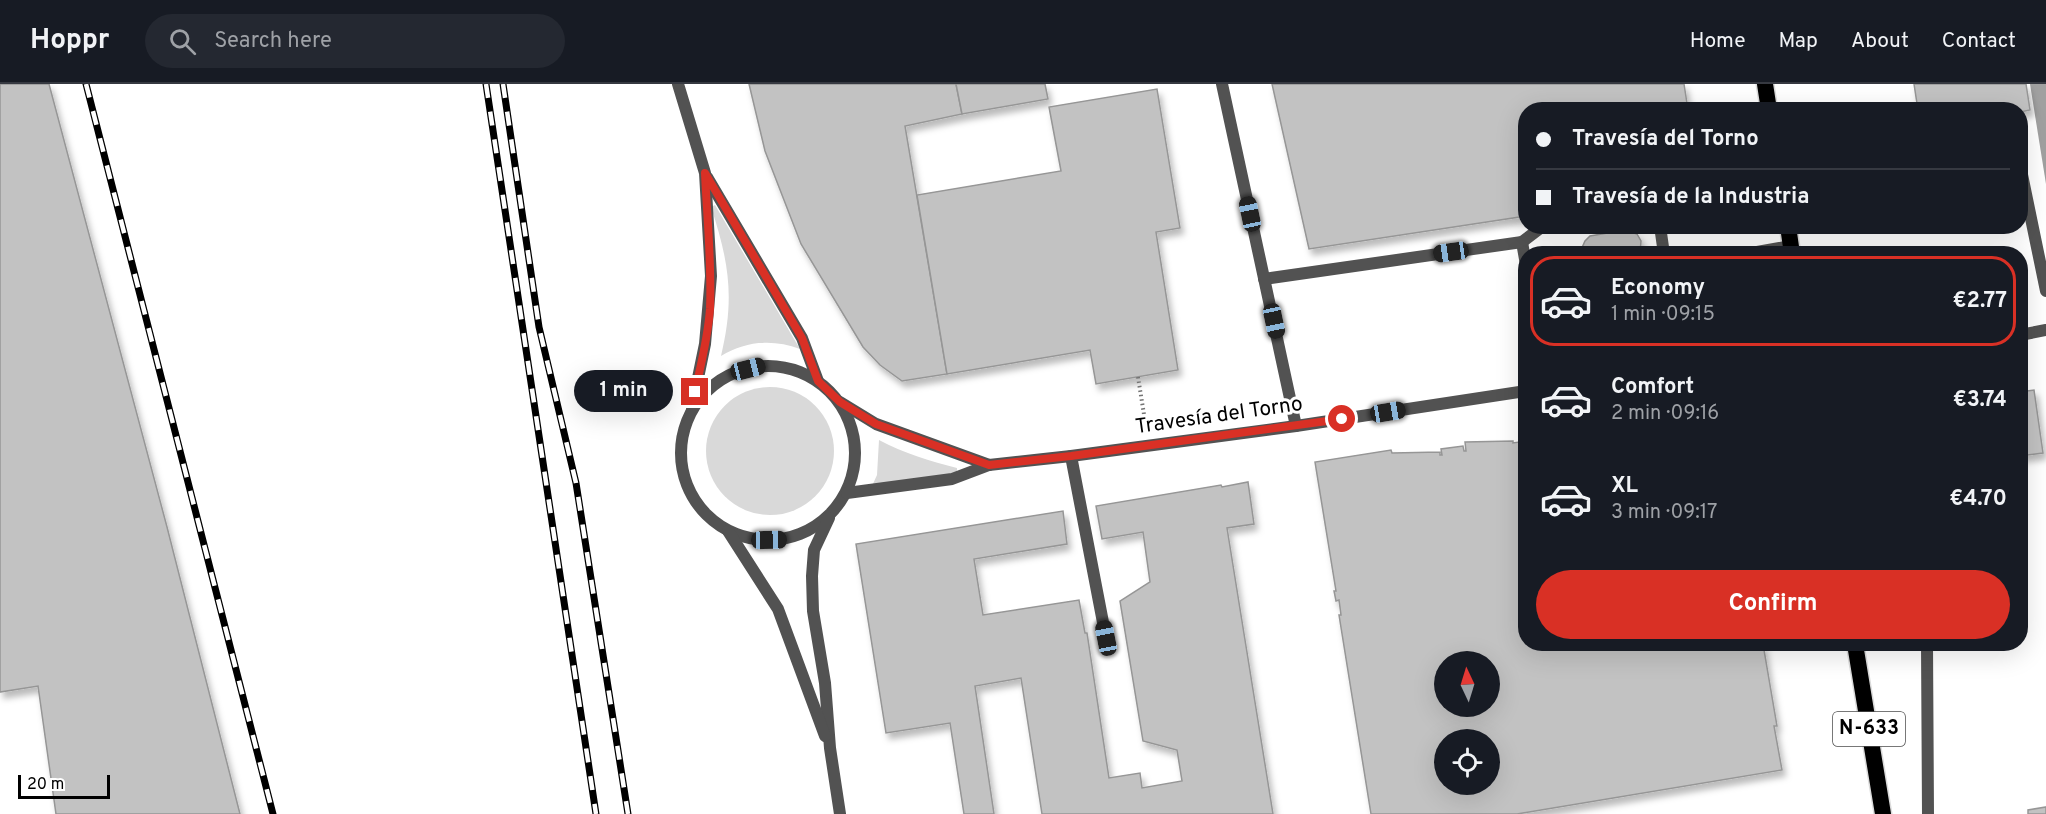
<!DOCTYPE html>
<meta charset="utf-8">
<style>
:root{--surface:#171b24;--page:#242831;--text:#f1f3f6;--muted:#9ea1a6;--line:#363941;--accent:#d93025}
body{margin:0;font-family:Overpass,sans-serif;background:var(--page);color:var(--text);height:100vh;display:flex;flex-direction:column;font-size:22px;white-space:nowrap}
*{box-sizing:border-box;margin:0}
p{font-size:20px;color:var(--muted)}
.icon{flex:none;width:33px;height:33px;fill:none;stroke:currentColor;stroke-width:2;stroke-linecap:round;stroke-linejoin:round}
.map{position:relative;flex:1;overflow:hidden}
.panel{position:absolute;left:1518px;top:162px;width:510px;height:405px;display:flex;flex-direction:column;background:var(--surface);border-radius:24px;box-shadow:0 6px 24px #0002}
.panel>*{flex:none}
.guide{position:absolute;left:1518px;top:18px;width:510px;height:132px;border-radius:24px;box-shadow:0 6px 24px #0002;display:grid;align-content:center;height:132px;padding:0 18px;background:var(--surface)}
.needle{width:39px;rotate:356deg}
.fabs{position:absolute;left:1434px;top:567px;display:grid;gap:12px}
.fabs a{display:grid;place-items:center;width:66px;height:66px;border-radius:50%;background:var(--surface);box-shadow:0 6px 24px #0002;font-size:30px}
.scale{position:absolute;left:18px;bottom:15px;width:92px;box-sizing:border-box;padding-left:6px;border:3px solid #000;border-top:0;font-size:16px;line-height:21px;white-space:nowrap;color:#000;-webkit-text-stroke:4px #fff;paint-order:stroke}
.end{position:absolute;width:27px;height:27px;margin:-14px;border:8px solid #d93025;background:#fff;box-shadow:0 0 0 3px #fff}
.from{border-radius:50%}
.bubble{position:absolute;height:42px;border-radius:21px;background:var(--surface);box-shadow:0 6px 24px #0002;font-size:20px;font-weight:700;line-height:42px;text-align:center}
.car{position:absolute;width:18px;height:36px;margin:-18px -9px;border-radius:8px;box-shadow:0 0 4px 2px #0007;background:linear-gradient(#222 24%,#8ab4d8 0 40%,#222 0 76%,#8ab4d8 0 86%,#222 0)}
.guide b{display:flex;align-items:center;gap:21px;height:57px;font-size:22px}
.guide b+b{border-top:2px solid var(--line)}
.guide i{width:15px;height:15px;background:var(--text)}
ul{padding:10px 0 0;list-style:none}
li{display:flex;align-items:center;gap:18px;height:90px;margin:0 12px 9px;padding:0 6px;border:3px solid transparent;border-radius:24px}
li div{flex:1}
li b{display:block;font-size:22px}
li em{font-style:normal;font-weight:700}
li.current{border-color:var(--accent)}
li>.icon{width:54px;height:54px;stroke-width:1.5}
.cta{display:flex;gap:12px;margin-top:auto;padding:12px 18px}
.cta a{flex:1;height:69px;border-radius:36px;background:var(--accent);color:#fff;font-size:24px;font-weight:700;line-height:69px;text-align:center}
header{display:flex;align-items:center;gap:36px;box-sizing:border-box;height:84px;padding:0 30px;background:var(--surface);border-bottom:2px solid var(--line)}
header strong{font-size:28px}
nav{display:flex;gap:33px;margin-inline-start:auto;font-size:21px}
.search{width:420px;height:54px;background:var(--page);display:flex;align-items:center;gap:15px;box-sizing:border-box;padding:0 21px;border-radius:33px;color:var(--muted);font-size:22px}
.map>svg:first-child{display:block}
</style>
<header>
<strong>Hoppr</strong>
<div class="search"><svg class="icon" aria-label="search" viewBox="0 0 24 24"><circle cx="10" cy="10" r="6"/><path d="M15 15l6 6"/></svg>Search here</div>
<nav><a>Home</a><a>Map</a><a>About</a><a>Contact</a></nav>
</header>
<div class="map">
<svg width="2046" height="730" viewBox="0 0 2046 730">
<defs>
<filter id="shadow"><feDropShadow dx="3.5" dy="6" stdDeviation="3" flood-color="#0004"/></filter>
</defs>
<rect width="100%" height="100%" fill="#fff"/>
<g fill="#d9d9d9">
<path d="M715 121 800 265C773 255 746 257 721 272 735 214 729 178 711 123Z"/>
<circle cx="770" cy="367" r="64"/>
<path d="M879 356C904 369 929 377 957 384V389L872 402 877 391Z"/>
</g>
<path fill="#a0a0a0" d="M2030 0H2046V100Z"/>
<g fill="#c2c2c2" stroke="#969696" stroke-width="1.5" fill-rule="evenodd" filter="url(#shadow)">
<path d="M0 0H49L167 443 240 730H56L38 602 0 608Z"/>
<path d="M749 0H956L962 30 905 42 947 290 902 297 880 281 863 263 801 160 765 67Z"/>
<path d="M956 0H1045L1048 15 962 30Z"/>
<path d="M1272 0H1684L1688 26H1526V132L1309 165Z"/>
<path d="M1914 0H2026L2030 26 2020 28V26H1918Z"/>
<path d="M1157 5 1180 144 1156 148 1178 286 1096 300 1090 266 947 290 917 111 1061 87 1049 23Z"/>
<path d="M1625 146 1637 150 1641 157 1640 170H1583L1581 166 1585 157 1590 152Z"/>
<path d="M2034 306 2043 369 2020 372V308Z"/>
<path d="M1513 357V359L1526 357V560H1763L1777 642H1774L1782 686 1517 730H1371L1339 531H1341L1339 516 1336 517 1334 507H1336L1315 378 1391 366 1392 369 1440 368V371H1442L1441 365 1463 362 1464 367H1466L1465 358ZM1444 578H1490V622H1444ZM1444 656H1490V700H1444Z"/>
<path d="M1248 398 1254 440 1227 444 1273 730H1042L1021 594 975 602 994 730H964L950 639 886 649 856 460 1063 427 1067 460 974 475 983 531 1079 516 1085 549H1087L1109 694 1140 689 1142 704 1182 697 1177 666 1143 657 1120 517 1150 498 1143 448 1102 455 1096 422 1221 401 1222 403Z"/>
<path d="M2046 723V730H2028V726Z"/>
</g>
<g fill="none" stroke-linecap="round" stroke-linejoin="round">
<defs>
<g id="trunk">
<path d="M1765 0 1769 26"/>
<path d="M1788 142 1792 170"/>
<path d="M1855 560 1883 730"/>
</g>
</defs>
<use href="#trunk" stroke="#dbdbdb" stroke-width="19"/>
<path stroke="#747474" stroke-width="4" stroke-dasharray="1.5 3" stroke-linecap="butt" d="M1138 293 1146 343"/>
<g stroke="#525252" stroke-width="12">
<path d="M1660 142 1664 170"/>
<path d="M1522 158 1526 181"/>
<path d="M1746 170 1791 162"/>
<path d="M1264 195 1522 158 1543 142"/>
<path d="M1071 372 1106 554"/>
</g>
<g stroke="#525252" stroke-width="12">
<path d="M678 0 705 89 711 192 705 260 692 323"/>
<path d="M1222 0 1296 342"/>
<path d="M2020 81 2046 207"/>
<path d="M707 93 802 254 818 297"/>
<path d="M2020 251 2046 246"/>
<circle cx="768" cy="369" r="87"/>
<path d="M840 318 876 340 989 381"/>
<path d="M847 409 952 395 989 381 1071 372 1296 342 1526 307"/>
<path d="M829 434 814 466 812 492 813 527 825 599 830 664 840 730"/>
<path d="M728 447 778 525 825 652"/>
<path d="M1927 560 1928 730"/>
</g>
<use href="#trunk" stroke="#000" stroke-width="16"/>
<defs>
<g id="rail">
<path d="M86 0 273 730"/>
<path d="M486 0 596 730"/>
<path d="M503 0 539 243 576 399 628 730"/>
</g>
</defs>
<use href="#rail" stroke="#000" stroke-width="7"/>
<use href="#rail" stroke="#fff" stroke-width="4.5" stroke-dasharray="14" stroke-linecap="butt"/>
</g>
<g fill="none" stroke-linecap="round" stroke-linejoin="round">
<path stroke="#d93025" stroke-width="8" d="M695 308C701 280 708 253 710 225 712 180 707 134 705 89L802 254 818 297 840 318 876 340 989 381 1071 372 1342 335"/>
</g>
<g text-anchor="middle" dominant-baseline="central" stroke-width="6" stroke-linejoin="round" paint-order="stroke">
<rect fill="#fff" stroke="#4c4c4c" stroke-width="1.5" x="1833" y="628" width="72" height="34" rx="4.5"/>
<g font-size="20" font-weight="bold" fill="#000">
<text x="1869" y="645">N-633</text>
</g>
<g font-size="21" fill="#000" stroke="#fff">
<text transform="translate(1219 332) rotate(-8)">Travesía del Torno</text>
</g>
</g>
</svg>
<div class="fabs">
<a><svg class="needle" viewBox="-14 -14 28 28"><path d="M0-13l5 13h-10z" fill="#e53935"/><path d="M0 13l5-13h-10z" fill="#9ea1a6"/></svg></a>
<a><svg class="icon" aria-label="locate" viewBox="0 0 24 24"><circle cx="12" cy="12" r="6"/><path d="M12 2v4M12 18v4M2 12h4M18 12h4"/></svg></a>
</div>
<div class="scale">20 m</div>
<i class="end from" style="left:1342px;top:335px"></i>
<i class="end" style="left:695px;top:308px"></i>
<div class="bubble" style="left:574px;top:286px;width:99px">1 min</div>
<i class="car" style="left:1250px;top:130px;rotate:348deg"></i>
<i class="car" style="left:1451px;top:168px;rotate:262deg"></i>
<i class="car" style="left:1274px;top:237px;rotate:168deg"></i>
<i class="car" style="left:748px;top:285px;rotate:76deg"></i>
<i class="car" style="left:1388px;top:328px;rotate:81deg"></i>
<i class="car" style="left:769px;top:456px;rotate:89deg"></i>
<i class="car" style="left:1106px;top:554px;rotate:349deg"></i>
<div class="guide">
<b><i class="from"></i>Travesía del Torno</b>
<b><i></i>Travesía de la Industria</b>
</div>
<section class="panel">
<ul>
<li class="current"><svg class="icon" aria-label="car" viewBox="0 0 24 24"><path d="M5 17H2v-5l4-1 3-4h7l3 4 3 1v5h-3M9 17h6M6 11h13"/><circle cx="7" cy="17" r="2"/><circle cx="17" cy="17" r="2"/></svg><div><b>Economy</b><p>1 min · 09:15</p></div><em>€2.77</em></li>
<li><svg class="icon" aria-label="car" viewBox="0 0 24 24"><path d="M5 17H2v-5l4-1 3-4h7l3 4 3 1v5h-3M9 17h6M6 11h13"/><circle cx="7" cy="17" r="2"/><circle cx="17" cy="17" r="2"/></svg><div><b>Comfort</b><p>2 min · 09:16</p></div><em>€3.74</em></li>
<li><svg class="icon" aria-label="car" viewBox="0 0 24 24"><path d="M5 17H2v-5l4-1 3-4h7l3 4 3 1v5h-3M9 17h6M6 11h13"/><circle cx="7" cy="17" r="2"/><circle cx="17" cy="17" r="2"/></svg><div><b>XL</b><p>3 min · 09:17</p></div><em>€4.70</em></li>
</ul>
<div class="cta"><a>Confirm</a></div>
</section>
</div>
